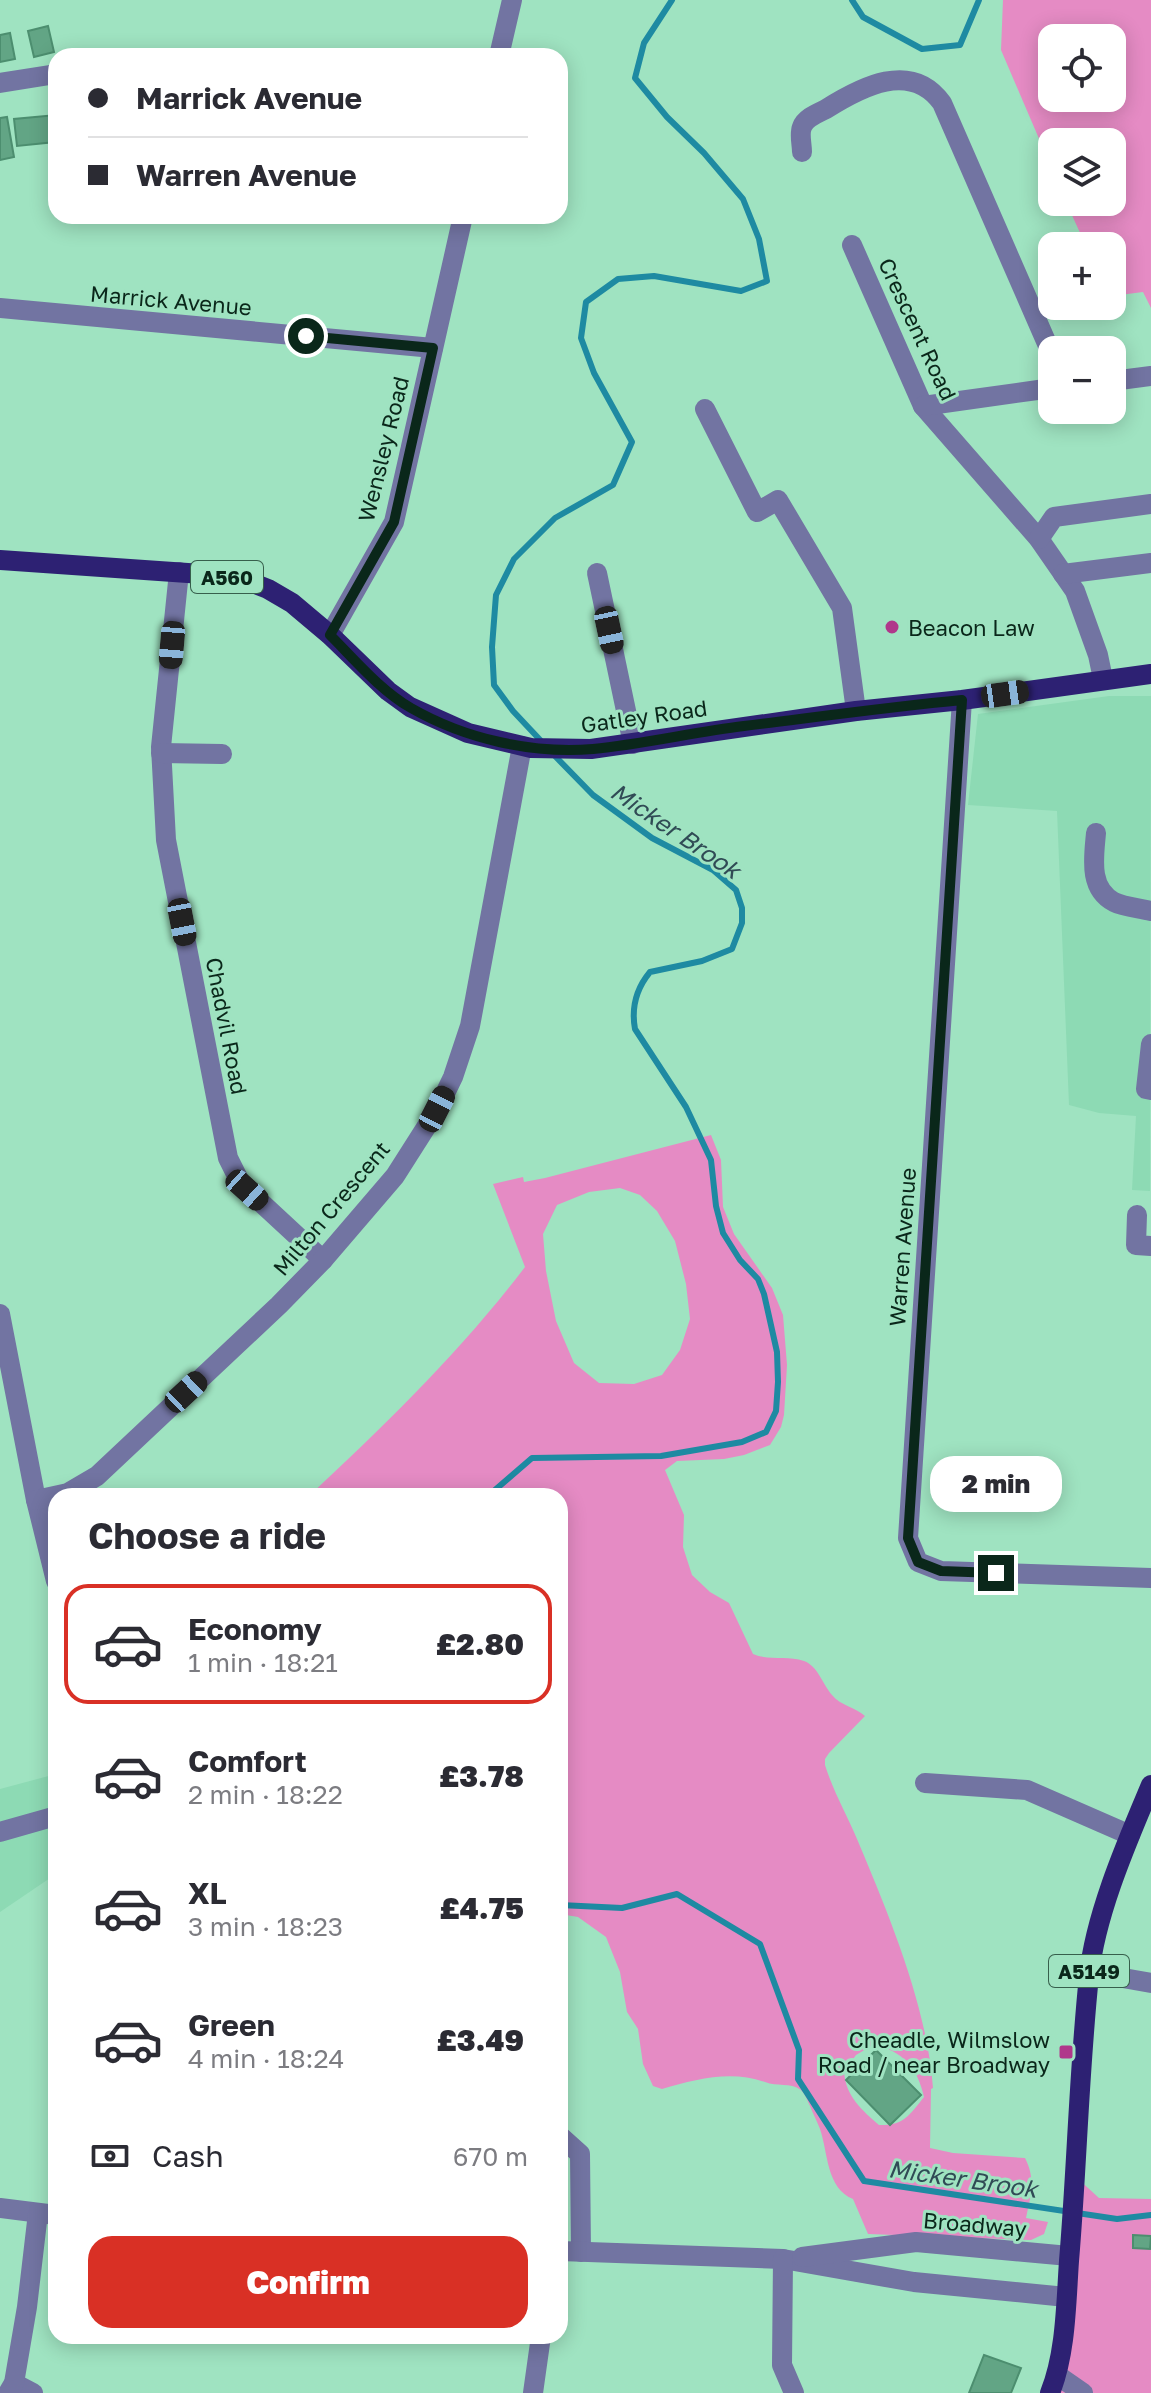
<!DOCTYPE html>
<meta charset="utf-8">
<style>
:root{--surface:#fff;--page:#f2f2f3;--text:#2b2b33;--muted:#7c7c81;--line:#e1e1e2;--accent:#d93025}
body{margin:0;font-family:"Golos Text",sans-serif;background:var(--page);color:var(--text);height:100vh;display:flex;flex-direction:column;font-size:30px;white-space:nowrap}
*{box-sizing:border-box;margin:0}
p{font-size:26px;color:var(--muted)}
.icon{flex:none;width:44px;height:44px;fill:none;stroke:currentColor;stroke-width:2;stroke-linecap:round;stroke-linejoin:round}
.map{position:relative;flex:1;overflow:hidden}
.details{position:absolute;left:48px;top:1488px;width:520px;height:856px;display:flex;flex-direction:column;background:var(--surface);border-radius:24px;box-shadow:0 4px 20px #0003}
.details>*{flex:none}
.hud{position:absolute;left:48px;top:48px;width:520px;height:176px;border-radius:24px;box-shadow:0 4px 20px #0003;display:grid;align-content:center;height:176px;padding:0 40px;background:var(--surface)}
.controls{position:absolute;left:1038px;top:24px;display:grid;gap:16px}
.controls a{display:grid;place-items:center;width:88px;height:88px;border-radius:16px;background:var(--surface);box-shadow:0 4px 20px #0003;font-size:40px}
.end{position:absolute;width:36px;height:36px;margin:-18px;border:10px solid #0a271a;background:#fff;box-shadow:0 0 0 4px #fff}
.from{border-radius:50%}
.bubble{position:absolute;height:56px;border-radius:24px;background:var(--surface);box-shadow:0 4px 20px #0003;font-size:26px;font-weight:800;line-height:56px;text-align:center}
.car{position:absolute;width:24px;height:48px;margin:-24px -12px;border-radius:10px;box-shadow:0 0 6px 2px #0007;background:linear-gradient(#222 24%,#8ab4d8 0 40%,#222 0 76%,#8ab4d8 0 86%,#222 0)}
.hud b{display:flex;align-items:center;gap:28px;height:76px;font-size:30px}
.hud b+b{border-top:2px solid var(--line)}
.hud i{width:20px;height:20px;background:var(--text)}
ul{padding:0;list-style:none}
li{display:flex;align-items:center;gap:24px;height:120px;margin:0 16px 12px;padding:0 24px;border:4px solid transparent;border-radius:24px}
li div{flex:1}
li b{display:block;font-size:30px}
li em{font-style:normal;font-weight:800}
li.selected{border-color:var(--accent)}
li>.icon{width:72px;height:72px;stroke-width:1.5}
h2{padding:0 40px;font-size:36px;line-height:96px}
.pay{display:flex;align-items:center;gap:20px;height:88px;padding:0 40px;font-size:30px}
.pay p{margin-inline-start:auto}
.cta{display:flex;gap:16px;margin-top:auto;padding:16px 40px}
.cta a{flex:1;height:92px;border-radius:24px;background:var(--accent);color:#fff;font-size:32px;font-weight:800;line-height:92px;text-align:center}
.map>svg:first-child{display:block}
</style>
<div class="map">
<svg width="1151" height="2393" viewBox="0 0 1151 2393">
<rect width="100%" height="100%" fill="#9fe3c1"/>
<g fill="#8ddab4">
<path d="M1109 696H1151L1150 1191 1132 1190 1136 1116 1099 1113 1069 1105 1057 811 968 805 978 714Z"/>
<path d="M56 1774V1874L0 1912V1789Z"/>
</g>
<g fill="#e58bc4" fill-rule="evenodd">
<path d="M1003 0H1151V308L1143 292 1112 296V246H1086L1066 202H1112V142H1052V169L1001 50ZM1052 38H1112V98H1052Z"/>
<path d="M711 1135 721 1160 723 1207 734 1234 772 1288 783 1315 787 1365 784 1415 781 1427 770 1445 744 1455 724 1459 677 1461 665 1470 684 1515 683 1547 692 1575 710 1592 729 1603 753 1654C769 1661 787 1655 804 1661 818 1666 823 1685 832 1695 841 1706 855 1707 865 1716L829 1753 825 1759V1765C833 1791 847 1815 857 1839 889 1915 927 2006 933 2088L931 2089 930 2148 953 2153 1025 2158C1036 2180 1031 2194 1026 2218L1048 2222 1044 2234 1031 2240 868 2234 853 2199C826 2188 828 2152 820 2129 817 2121 813 2114 810 2106 807 2100 806 2095 801 2090 790 2082 777 2087 765 2082 731 2070 696 2079 662 2089L653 2086 643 2064 638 2029 627 2012 620 1972 606 1937 578 1917 560 1914V1496H309C386 1424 461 1351 525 1267L493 1184 523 1177 524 1182 545 1178ZM620 1188 640 1195 657 1211 675 1241 686 1284 690 1319 680 1350 662 1375 634 1384 599 1383 574 1363 556 1321 546 1271 543 1234 557 1205 589 1192ZM873 2045C903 2050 918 2069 924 2097 909 2116 903 2126 879 2125 862 2110 846 2097 844 2072L856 2055Z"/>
<path d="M1076 2177 1099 2198 1151 2199V2393H1050Z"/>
</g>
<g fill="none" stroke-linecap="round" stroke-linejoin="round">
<g stroke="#1e8aa2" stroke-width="6">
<path d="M852 0 863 17 922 49 960 45 979 0"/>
<path d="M543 743 513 711 494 685 492 647 496 595 514 559 555 518 613 485 632 442 594 373 581 338 586 302 618 279 654 276 741 291 767 281 759 239 743 199 704 153 667 117 635 78 644 43 672 0"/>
<path d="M488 1496 532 1458 661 1456 742 1442 766 1432 776 1411 778 1382 777 1352 764 1294 758 1279 740 1260 723 1233 716 1206 711 1160 686 1107 635 1029C631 1007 636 989 650 972L702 961 732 949 742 923V908L736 890 713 870 652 838 593 795 553 754"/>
<path d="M560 1905 622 1908 677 1894 760 1944 799 2050 798 2079 864 2181 1117 2219 1151 2215"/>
</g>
</g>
<g fill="#62a585" stroke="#4c8e6f" stroke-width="2">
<path d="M48 26 54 52 34 57 28 31Z"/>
<path d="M10 33 15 59 0 62V35Z"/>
<path d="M56 115 55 142 17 146 14 119Z"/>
<path d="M7 117 14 157 0 160V118Z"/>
<path d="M876 2050 921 2095 890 2125 846 2080Z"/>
<path d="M1133 2235 1151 2236 1150 2249 1133 2248Z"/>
<path d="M984 2355 1021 2368 1011 2393H969Z"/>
</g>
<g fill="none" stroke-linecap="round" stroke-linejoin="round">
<g stroke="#7274a2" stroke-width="20">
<path d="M499 56 512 0"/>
<path d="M0 83 56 74"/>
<path d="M802 152C802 144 799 134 802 127 805 118 818 113 826 109 861 87 911 60 942 103L1052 355"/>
<path d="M852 245 923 406 1039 539 1075 591 1098 655 1103 679"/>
<path d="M0 308 433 348"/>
<path d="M1112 381 1151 376"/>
<path d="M923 406 1052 388"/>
<path d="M705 409 757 512 778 500 842 608 856 711"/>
<path d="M1039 539 1054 517 1151 504"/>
<path d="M179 572 161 747 166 840 228 1158 241 1184 323 1260"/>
<path d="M597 573 633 744"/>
<path d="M1063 574 1151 563"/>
<path d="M330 635 394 522 463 216"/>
<path d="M962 700 908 1538 918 1562 941 1571 1151 1578"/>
<path d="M161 753 222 754"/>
<path d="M1096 833C1094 857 1088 888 1114 902 1124 907 1139 908 1151 911"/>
<path d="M1151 1044 1146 1089 1151 1090"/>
<path d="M1137 1215 1136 1245 1151 1246"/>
<path d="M0 1314 36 1500 56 1581"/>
<path d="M36 1500 68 1493 97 1476 279 1305 323 1260 395 1176 437 1110 453 1077 470 1026 522 746"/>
<path d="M925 1783 1027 1790 1130 1835"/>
<path d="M0 1832 56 1816"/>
<path d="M1089 1972 1151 1983"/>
<path d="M560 2136 580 2154 581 2252"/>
<path d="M0 2208 56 2215"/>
<path d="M560 2251 783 2259 914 2282 1066 2297"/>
<path d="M802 2257 916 2242 1069 2256"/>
<path d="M783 2259 782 2365 794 2393"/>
<path d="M1057 2375 1083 2393"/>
<path d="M14 2383 33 2393"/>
<path d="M8 2393 14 2383 27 2307 38 2213"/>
<path d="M533 2393 541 2336"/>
</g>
<g stroke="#2d2173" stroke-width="20">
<path d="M0 560 202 574 253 583 268 589 292 603 330 635 388 691 410 707 468 733 531 748 591 749 856 711 962 700 1151 674"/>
<path d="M1050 2393C1066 2353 1066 2304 1069 2261 1077 2166 1079 2070 1089 1976 1095 1915 1127 1842 1151 1785"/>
</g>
</g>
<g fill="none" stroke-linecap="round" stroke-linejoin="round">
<path stroke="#0a271a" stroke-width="10" d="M306 336 433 348 394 522 330 635C355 660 381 691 411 708 465 739 532 754 593 749 644 744 694 732 744 726 817 717 889 707 962 700L908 1538 918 1562 941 1571 996 1573"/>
</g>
<g fill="#b0378b" stroke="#9fe3c1" stroke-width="3">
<circle cx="892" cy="627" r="8"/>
<rect x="1058" y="2044" width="16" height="16" rx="4"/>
</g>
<g text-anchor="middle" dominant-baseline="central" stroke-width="6" stroke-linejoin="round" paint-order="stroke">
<g fill="#9fe3c1" stroke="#375f4c" stroke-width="2">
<rect x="191" y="561" width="72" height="32" rx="6"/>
<rect x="1049" y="1955" width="80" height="32" rx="6"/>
</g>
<g font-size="20" font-weight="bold" fill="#0a271a">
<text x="227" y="577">A560</text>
<text x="1089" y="1971">A5149</text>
</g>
<g font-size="22" fill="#0a271a" stroke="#9fe3c1">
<text transform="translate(171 300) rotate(5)">Marrick Avenue</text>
<text transform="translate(918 329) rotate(65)">Crescent Road</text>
<text transform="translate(383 449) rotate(-76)">Wensley Road</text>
<text transform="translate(644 716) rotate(-8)">Gatley Road</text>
<text transform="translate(227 1026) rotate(79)">Chadvil Road</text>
<text transform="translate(331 1208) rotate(-50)">Milton Crescent</text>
<text transform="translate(902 1247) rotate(-86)">Warren Avenue</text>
<text transform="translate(975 2224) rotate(5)">Broadway</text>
</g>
<g font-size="22" fill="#0a271a" stroke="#9fe3c1" text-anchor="start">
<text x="908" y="627">Beacon Law</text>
<text x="1050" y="2039" text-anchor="end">Cheadle, Wilmslow<tspan x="1050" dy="25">Road / near Broadway</tspan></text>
</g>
<g font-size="24" font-style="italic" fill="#304b55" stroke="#9fe3c1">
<text transform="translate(676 830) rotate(34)">Micker Brook</text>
<text transform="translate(963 2178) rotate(8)">Micker Brook</text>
</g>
</g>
</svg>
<div class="controls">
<a><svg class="icon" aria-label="locate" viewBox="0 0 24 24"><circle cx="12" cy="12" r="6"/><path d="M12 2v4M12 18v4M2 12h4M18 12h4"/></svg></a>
<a><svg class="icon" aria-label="layers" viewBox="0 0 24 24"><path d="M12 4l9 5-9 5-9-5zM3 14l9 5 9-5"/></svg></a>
<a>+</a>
<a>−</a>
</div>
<i class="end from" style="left:306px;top:336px"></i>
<i class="end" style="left:996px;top:1573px"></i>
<div class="bubble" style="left:930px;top:1456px;width:132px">2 min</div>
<i class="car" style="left:609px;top:630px;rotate:168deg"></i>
<i class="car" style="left:172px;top:645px;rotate:185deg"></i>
<i class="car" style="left:1005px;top:694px;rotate:82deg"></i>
<i class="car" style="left:182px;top:922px;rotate:169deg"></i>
<i class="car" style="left:437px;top:1109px;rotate:27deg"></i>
<i class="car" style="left:247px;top:1190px;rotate:132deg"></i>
<i class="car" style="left:186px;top:1392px;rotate:47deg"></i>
<div class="hud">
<b><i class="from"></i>Marrick Avenue</b>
<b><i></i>Warren Avenue</b>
</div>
<section class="details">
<h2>Choose a ride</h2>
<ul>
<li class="selected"><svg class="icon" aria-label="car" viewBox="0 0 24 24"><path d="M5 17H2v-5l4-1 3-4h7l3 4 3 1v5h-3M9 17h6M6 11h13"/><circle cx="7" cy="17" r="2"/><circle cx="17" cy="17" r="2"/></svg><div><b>Economy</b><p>1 min · 18:21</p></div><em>£2.80</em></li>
<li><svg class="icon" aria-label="car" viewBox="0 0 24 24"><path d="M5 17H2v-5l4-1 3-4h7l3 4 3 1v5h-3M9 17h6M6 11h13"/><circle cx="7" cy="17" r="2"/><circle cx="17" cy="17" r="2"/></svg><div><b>Comfort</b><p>2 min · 18:22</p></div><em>£3.78</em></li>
<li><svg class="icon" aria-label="car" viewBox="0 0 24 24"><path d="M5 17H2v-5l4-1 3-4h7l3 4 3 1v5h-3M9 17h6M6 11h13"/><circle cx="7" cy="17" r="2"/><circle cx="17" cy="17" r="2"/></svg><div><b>XL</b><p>3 min · 18:23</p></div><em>£4.75</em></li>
<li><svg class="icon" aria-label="car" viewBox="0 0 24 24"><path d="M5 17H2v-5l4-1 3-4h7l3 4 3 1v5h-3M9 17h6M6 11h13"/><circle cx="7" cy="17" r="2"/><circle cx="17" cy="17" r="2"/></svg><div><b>Green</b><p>4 min · 18:24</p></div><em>£3.49</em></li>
</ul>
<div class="pay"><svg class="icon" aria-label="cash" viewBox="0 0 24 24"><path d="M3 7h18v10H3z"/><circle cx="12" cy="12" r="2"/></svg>Cash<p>670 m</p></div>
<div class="cta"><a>Confirm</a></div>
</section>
</div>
